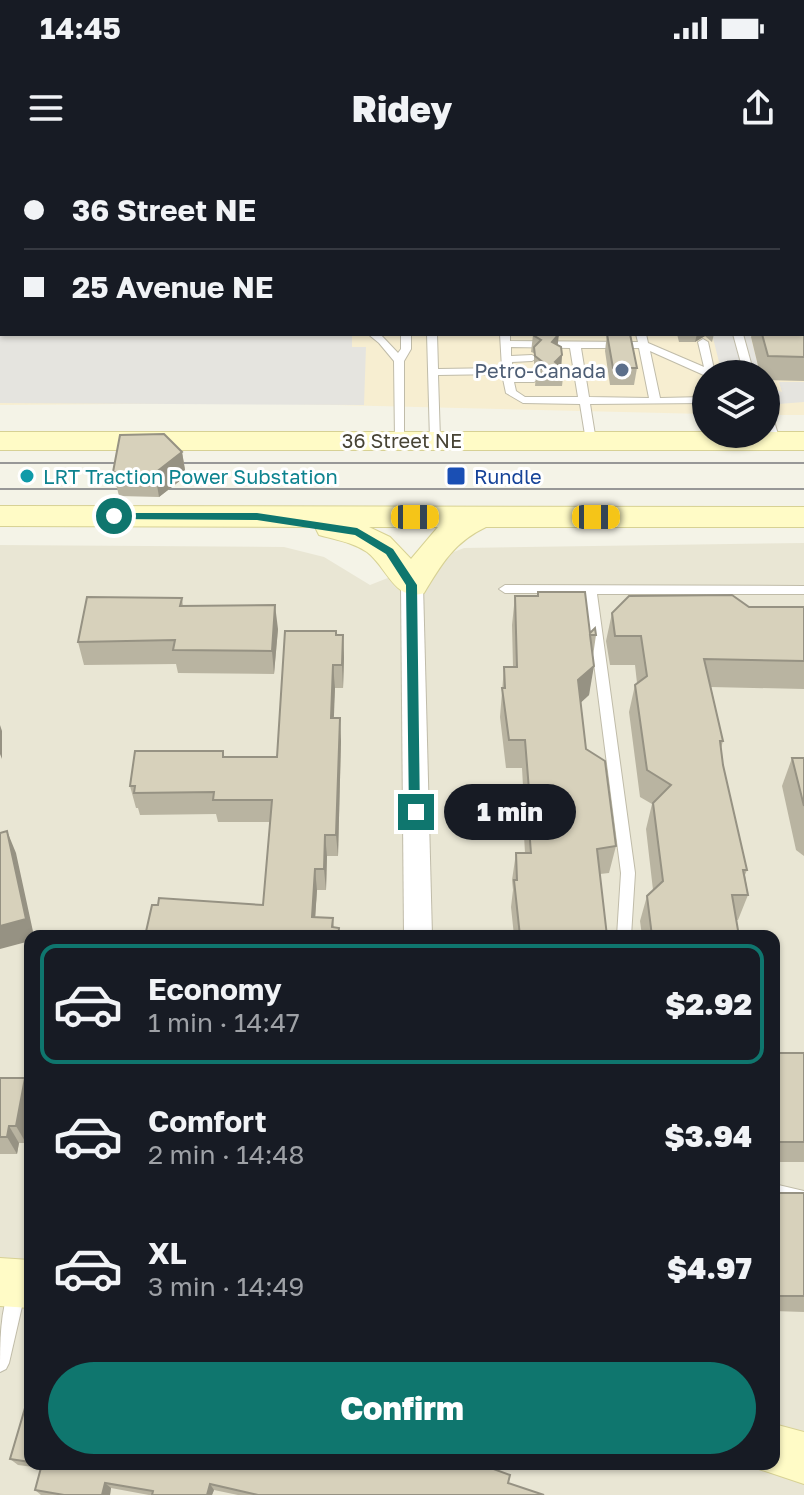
<!DOCTYPE html>
<meta charset="utf-8">
<style>
:root{--surface:#171b24;--page:#20242c;--text:#f1f3f6;--muted:#9ea1a6;--line:#363941;--accent:#0f766e}
body{margin:0;font-family:"Golos Text",sans-serif;background:var(--page);color:var(--text);height:100vh;display:flex;flex-direction:column;font-size:30px;white-space:nowrap}
*{box-sizing:border-box;margin:0}
p{font-size:26px;color:var(--muted)}
.icon{flex:none;width:44px;height:44px;fill:none;stroke:currentColor;stroke-width:2;stroke-linecap:round;stroke-linejoin:round}
.map{position:relative;flex:1;overflow:hidden}
.side{position:absolute;left:24px;top:770px;width:756px;height:540px;display:flex;flex-direction:column;background:var(--surface);border-radius:16px;box-shadow:0 2px 6px #0004}
.side>*{flex:none}
.hud{position:absolute;left:0px;top:0px;width:804px;height:176px;box-shadow:0 2px 6px #0004;display:grid;align-content:center;height:176px;padding:0 24px;background:var(--surface)}
.tools{position:absolute;left:692px;top:200px;display:grid;gap:16px}
.tools a{display:grid;place-items:center;width:88px;height:88px;border-radius:50%;background:var(--surface);box-shadow:0 2px 6px #0004;font-size:40px}
.end{position:absolute;width:36px;height:36px;margin:-18px;border:10px solid #0f766e;background:#fff;box-shadow:0 0 0 4px #fff}
.from{border-radius:50%}
.bubble{position:absolute;height:56px;border-radius:28px;background:var(--surface);box-shadow:0 2px 6px #0004;font-size:26px;font-weight:800;line-height:56px;text-align:center}
.car{position:absolute;width:24px;height:48px;margin:-24px -12px;border-radius:10px;box-shadow:0 0 6px 2px #0007;background:linear-gradient(#f5c518 24%,#345 0 40%,#f5c518 0 76%,#345 0 86%,#f5c518 0)}
.hud b{display:flex;align-items:center;gap:28px;height:76px;font-size:30px}
.hud b+b{border-top:2px solid var(--line)}
.hud i{width:20px;height:20px;background:var(--text)}
ul{padding:14px 0 0;list-style:none}
li{display:flex;align-items:center;gap:24px;height:120px;margin:0 16px 12px;padding:0 8px;border:4px solid transparent;border-radius:16px}
li div{flex:1}
li b{display:block;font-size:30px}
li em{font-style:normal;font-weight:800}
li.current{border-color:var(--accent)}
li>.icon{width:72px;height:72px;stroke-width:1.5}
.action{display:flex;gap:16px;margin-top:auto;padding:16px 24px}
.action a{flex:1;height:92px;border-radius:48px;background:var(--accent);color:#fff;font-size:32px;font-weight:800;line-height:92px;text-align:center}
.status{display:flex;justify-content:space-between;align-items:center;height:56px;padding:0 40px;background:var(--surface);direction:ltr}
.status svg{height:22px;fill:currentColor}
header{display:flex;justify-content:space-between;align-items:center;height:104px;padding:0 24px;background:var(--surface);font-size:36px;font-weight:800}
.map>svg:first-child{display:block}
</style>
<div class="status"><b>14:45</b><svg viewBox="0 0 49 12"><path d="M0 12V9h3v3zM5 12V6h3v6zM10 12V3h3v9zM15 12V0h3v12zM26 1h20v11H26zM47 4h2v5h-2z"/></svg></div>
<header><svg class="icon" aria-label="menu" viewBox="0 0 24 24"><path d="M4 6h16M4 12h16M4 18h16"/></svg>Ridey<svg class="icon" aria-label="share" viewBox="0 0 24 24"><path d="M12 15V3M7 8l5-5 5 5M5 13v7h14v-7"/></svg></header>
<div class="map">
<svg width="804" height="1335" viewBox="0 0 804 1335">
<rect width="100%" height="100%" fill="#f4f3e7"/>
<path fill="#e9e6d4" fill-rule="evenodd" d="M804 383V1335H0V385L284 387 324 397 370 425 464 388ZM30 776H774V1304H30Z"/>
<path fill="#f7eed1" fill-rule="evenodd" d="M0 0H804V255H766V214H706V254L250 243 0 245ZM2 2H802V174H2Z"/>
<g fill="#e5e4df">
<path d="M360 0H730L357 2Z"/>
<path d="M0 157 2 174 352 175V187H366L364 245 0 243Z"/>
<path d="M712 174H750L760 214H722Z"/>
<path d="M779 222H804V242L766 245V226L782 232Z"/>
</g>
<g fill="none" stroke-linecap="round" stroke-linejoin="round">
<defs>
<g id="lane">
<path d="M43 0H56L57 2H44Z"/>
<path d="M747 0H762L764 2H747Z"/>
<path d="M791 0H804V4L789 2Z"/>
<path d="M802 12 804 13V19L802 18Z"/>
<path d="M368 174H380L398 193 401 189V174H411V189L404 201V282L400 283 395 280 394 201 379 183Z"/>
<path d="M427 174H437L438 209 502 208 500 174H510V181L638 182 636 174H646L648 183 704 207 698 182 703 179 708 182 715 214H706V216L650 191 660 238 706 237V243L590 244 596 281 591 284 586 281 580 244 523 243 506 233 502 214 438 215 440 280 435 283 430 280ZM511 187 570 188 578 237H525L516 231 514 222H534L539 219 534 216H513L512 202 532 201 537 198 532 195 511 196ZM581 188H639L649 238 589 237Z"/>
<path d="M733 174H743L754 214H744Z"/>
<path d="M766 248 771 251 780 281 779 283 775 284 770 281 766 269Z"/>
<path d="M505 425 804 426V434H597L635 713 631 776H617L621 713 585 433H505L499 429Z"/>
<path d="M774 1024 804 1031V1047L774 1040Z"/>
<path d="M17 1120 23 1123 26 1129 9 1203 6 1209 0 1212C0 1182 0 1151 11 1123Z"/>
</g>
<path id="street" d="M412 417 420 419 423 425 432 776H404L401 425 404 419Z"/>
<g id="secondary">
<rect x="0" y="272" width="804" height="18"/>
<path d="M0 346 804 347V367H486C454 382 441 405 424 433 394 442 388 408 367 392 352 382 336 380 319 375L315 367 0 366ZM369 367H438L411 399 390 377Z"/>
<path d="M0 1098 30 1100V1148L0 1146Z"/>
<path d="M774 1264 804 1272V1324L756 1308 754 1304H774Z"/>
</g>
</defs>
<use href="#lane" stroke="#c0bca9" stroke-width="2"/>
<use href="#street" stroke="#c0bca9" stroke-width="2"/>
<use href="#secondary" stroke="#d7d194" stroke-width="2"/>
<use href="#lane" fill="#fff" fill-rule="evenodd"/>
<use href="#street" fill="#fff" fill-rule="evenodd"/>
<use href="#secondary" fill="#fffbc6" fill-rule="evenodd"/>
<g stroke="#979797" stroke-width="2">
<path d="M0 303H804"/>
<path d="M0 329H804"/>
</g>
</g>
<g fill="#b9b4a1">
<path d="M105 0H298L294 2H110Z"/>
<path d="M804 154V221L766 220V214H760L751 177 752 174H802Z"/>
<path d="M607 174 637 208 634 225H610L605 191Z"/>
<path d="M677 174H714L712 182 705 176 695 182H679Z"/>
<path d="M533 175 558 186 562 195 561 206 564 209 562 226H535L536 215 534 213V193L531 192Z"/>
<path d="M182 292 186 316 159 337 119 336 113 312Z"/>
<path d="M538 432 590 473 596 475 593 496 589 535 581 542 586 589 616 686 609 713 600 714 607 776H514L511 747 513 730 512 720 516 693H525L523 658 524 645 522 608H506L500 557 504 507H513L512 465 515 436H538Z"/>
<path d="M182 438 183 446 278 469 274 514 178 513 176 504 84 505 78 482Z"/>
<path d="M749 447H804V529L711 527 723 581 721 588 723 605 747 710 745 715 748 735 738 760H736L739 776H642L640 761 647 736 653 730 646 669 652 644 640 637 629 552 635 525 637 523 635 505H610L606 481 612 453Z"/>
<path d="M336 475H343L344 498 343 528H335L333 558 341 581 338 696H327L326 730H317L315 757 333 758 334 767 339 776 263 745 270 662H218L216 654 140 655 138 648H136L130 626 224 597H277Z"/>
<path d="M792 598H804V696L796 690 782 626Z"/>
<rect x="774" y="893" width="30" height="109"/>
<path d="M0 918 30 927V962L26 983H19L17 994H0Z"/>
<path d="M774 1033H804V1152L774 1151Z"/>
<path d="M30 1231V1304H480L508 1323 544 1335H238L214 1330 212 1335H149L111 1328 110 1335H41L35 1330 41 1308 18 1305 10 1299Z"/>
</g>
<g fill="#969283">
<path d="M258 0H298L294 2H255Z"/>
<path d="M559 174 557 191 552 182Z"/>
<path d="M697 174H705V176L695 182Z"/>
<path d="M562 195 561 209 555 202Z"/>
<path d="M182 292 186 316 159 337 155 313Z"/>
<path d="M275 445 278 469 274 514 272 491Z"/>
<path d="M343 475 344 498 343 528 342 505Z"/>
<path d="M333 505 335 528 333 581 331 558Z"/>
<path d="M594 506 589 535 574 549 578 520Z"/>
<path d="M0 524V565L2 571V599L0 594Z"/>
<path d="M340 558 341 581 338 696 336 675Z"/>
<path d="M7 671 16 693 34 776H30V781L0 789V766Z"/>
<path d="M325 675 327 696 326 730 324 709Z"/>
<path d="M315 709 317 730 314 776 312 757Z"/>
<path d="M25 918 30 927V962L26 983 16 966Z"/>
<path d="M9 966 19 983 17 994 7 977Z"/>
<path d="M105 1323 111 1328 110 1335H102Z"/>
<path d="M210 1324 214 1330 212 1335H207Z"/>
</g>
<g fill="#d7d1bb" stroke="#969283" stroke-width="2">
<path d="M160 0H258L255 2H165Z"/>
<path d="M802 154H804V197L768 196 762 174H802Z"/>
<path d="M559 174 552 182 561 187 562 195 555 202 564 209H536L544 203 535 196 534 187 541 180 533 175Z"/>
<path d="M607 174H630L637 208H613Z"/>
<path d="M164 274 182 292 155 313 113 312 120 275Z"/>
<path d="M538 432H585L590 473 595 468 596 475H590L594 506 578 520 586 589 605 601 616 686 597 689 607 776H520L514 720H517L516 693H531L526 630H529L525 580H509L502 528H505L504 507H517L515 436H538Z"/>
<path d="M732 435 749 447H804V501L704 499 723 581H720L723 605 747 710H743L748 735H732L739 776H652L647 736 663 721 653 643 671 625 647 610 635 525 647 516 641 476H615L612 453 629 436Z"/>
<path d="M87 437 182 438 180 446 275 445 272 491 173 490 175 480 78 482Z"/>
<path d="M285 471H336V475H343L342 505H333L331 558H340L336 675H325L324 709H315L312 757 333 758 332 767 339 768 338 776H145L152 745H158L159 738 263 745 272 640H213L214 632 134 633 135 626H130L135 591H223V597H277Z"/>
<path d="M792 598H804V646Z"/>
<path d="M7 671 26 759 0 766V673Z"/>
<rect x="774" y="893" width="30" height="89"/>
<path d="M0 918H25L16 966H9L7 977H0Z"/>
<rect x="774" y="1033" width="30" height="103"/>
<path d="M30 1231V1302L10 1299Z"/>
<path d="M42 1304H480L510 1315 508 1323 544 1335H258L210 1324 207 1335H152L153 1331 105 1323 102 1335H64L35 1330Z"/>
</g>
<path fill="#0f766e" d="M114 353H257L357 368 393 389 417 425 420 656 416 658 409 652 406 425 386 394 355 375 257 360 111 359 109 356Z"/>
<circle fill="#5c6f8a" stroke="#fff" stroke-width="3" cx="622" cy="210" r="8"/>
<circle fill="#0f9aa8" stroke="#fff" stroke-width="3" cx="27" cy="316" r="8"/>
<rect fill="#1a4fb4" stroke="#fff" stroke-width="3" x="446" y="306" width="20" height="20" rx="4"/>
<g text-anchor="middle" dominant-baseline="central" stroke-width="6" stroke-linejoin="round" paint-order="stroke">
<g font-size="20" fill="#4e5e75" stroke="#fff" text-anchor="end">
<text x="606" y="210">Petro-Canada</text>
</g>
<g font-size="20" fill="#484435" stroke="#fff">
<text x="402" y="280">36 Street NE</text>
</g>
<g font-size="20" fill="#0d838f" stroke="#fff" text-anchor="start">
<text x="43" y="316">LRT Traction Power Substation</text>
</g>
<g font-size="20" fill="#164399" stroke="#fff" text-anchor="start">
<text x="474" y="316">Rundle</text>
</g>
</g>
</svg>
<div class="tools">
<a><svg class="icon" aria-label="layers" viewBox="0 0 24 24"><path d="M12 4l9 5-9 5-9-5zM3 14l9 5 9-5"/></svg></a>
</div>
<i class="end from" style="left:114px;top:356px"></i>
<i class="end" style="left:416px;top:652px"></i>
<div class="bubble" style="left:444px;top:624px;width:132px">1 min</div>
<i class="car" style="left:415px;top:357px;rotate:90deg"></i>
<i class="car" style="left:596px;top:357px;rotate:90deg"></i>
<div class="hud">
<b><i class="from"></i>36 Street NE</b>
<b><i></i>25 Avenue NE</b>
</div>
<section class="side">
<ul>
<li class="current"><svg class="icon" aria-label="car" viewBox="0 0 24 24"><path d="M5 17H2v-5l4-1 3-4h7l3 4 3 1v5h-3M9 17h6M6 11h13"/><circle cx="7" cy="17" r="2"/><circle cx="17" cy="17" r="2"/></svg><div><b>Economy</b><p>1 min · 14:47</p></div><em>$2.92</em></li>
<li><svg class="icon" aria-label="car" viewBox="0 0 24 24"><path d="M5 17H2v-5l4-1 3-4h7l3 4 3 1v5h-3M9 17h6M6 11h13"/><circle cx="7" cy="17" r="2"/><circle cx="17" cy="17" r="2"/></svg><div><b>Comfort</b><p>2 min · 14:48</p></div><em>$3.94</em></li>
<li><svg class="icon" aria-label="car" viewBox="0 0 24 24"><path d="M5 17H2v-5l4-1 3-4h7l3 4 3 1v5h-3M9 17h6M6 11h13"/><circle cx="7" cy="17" r="2"/><circle cx="17" cy="17" r="2"/></svg><div><b>XL</b><p>3 min · 14:49</p></div><em>$4.97</em></li>
</ul>
<div class="action"><a>Confirm</a></div>
</section>
</div>
